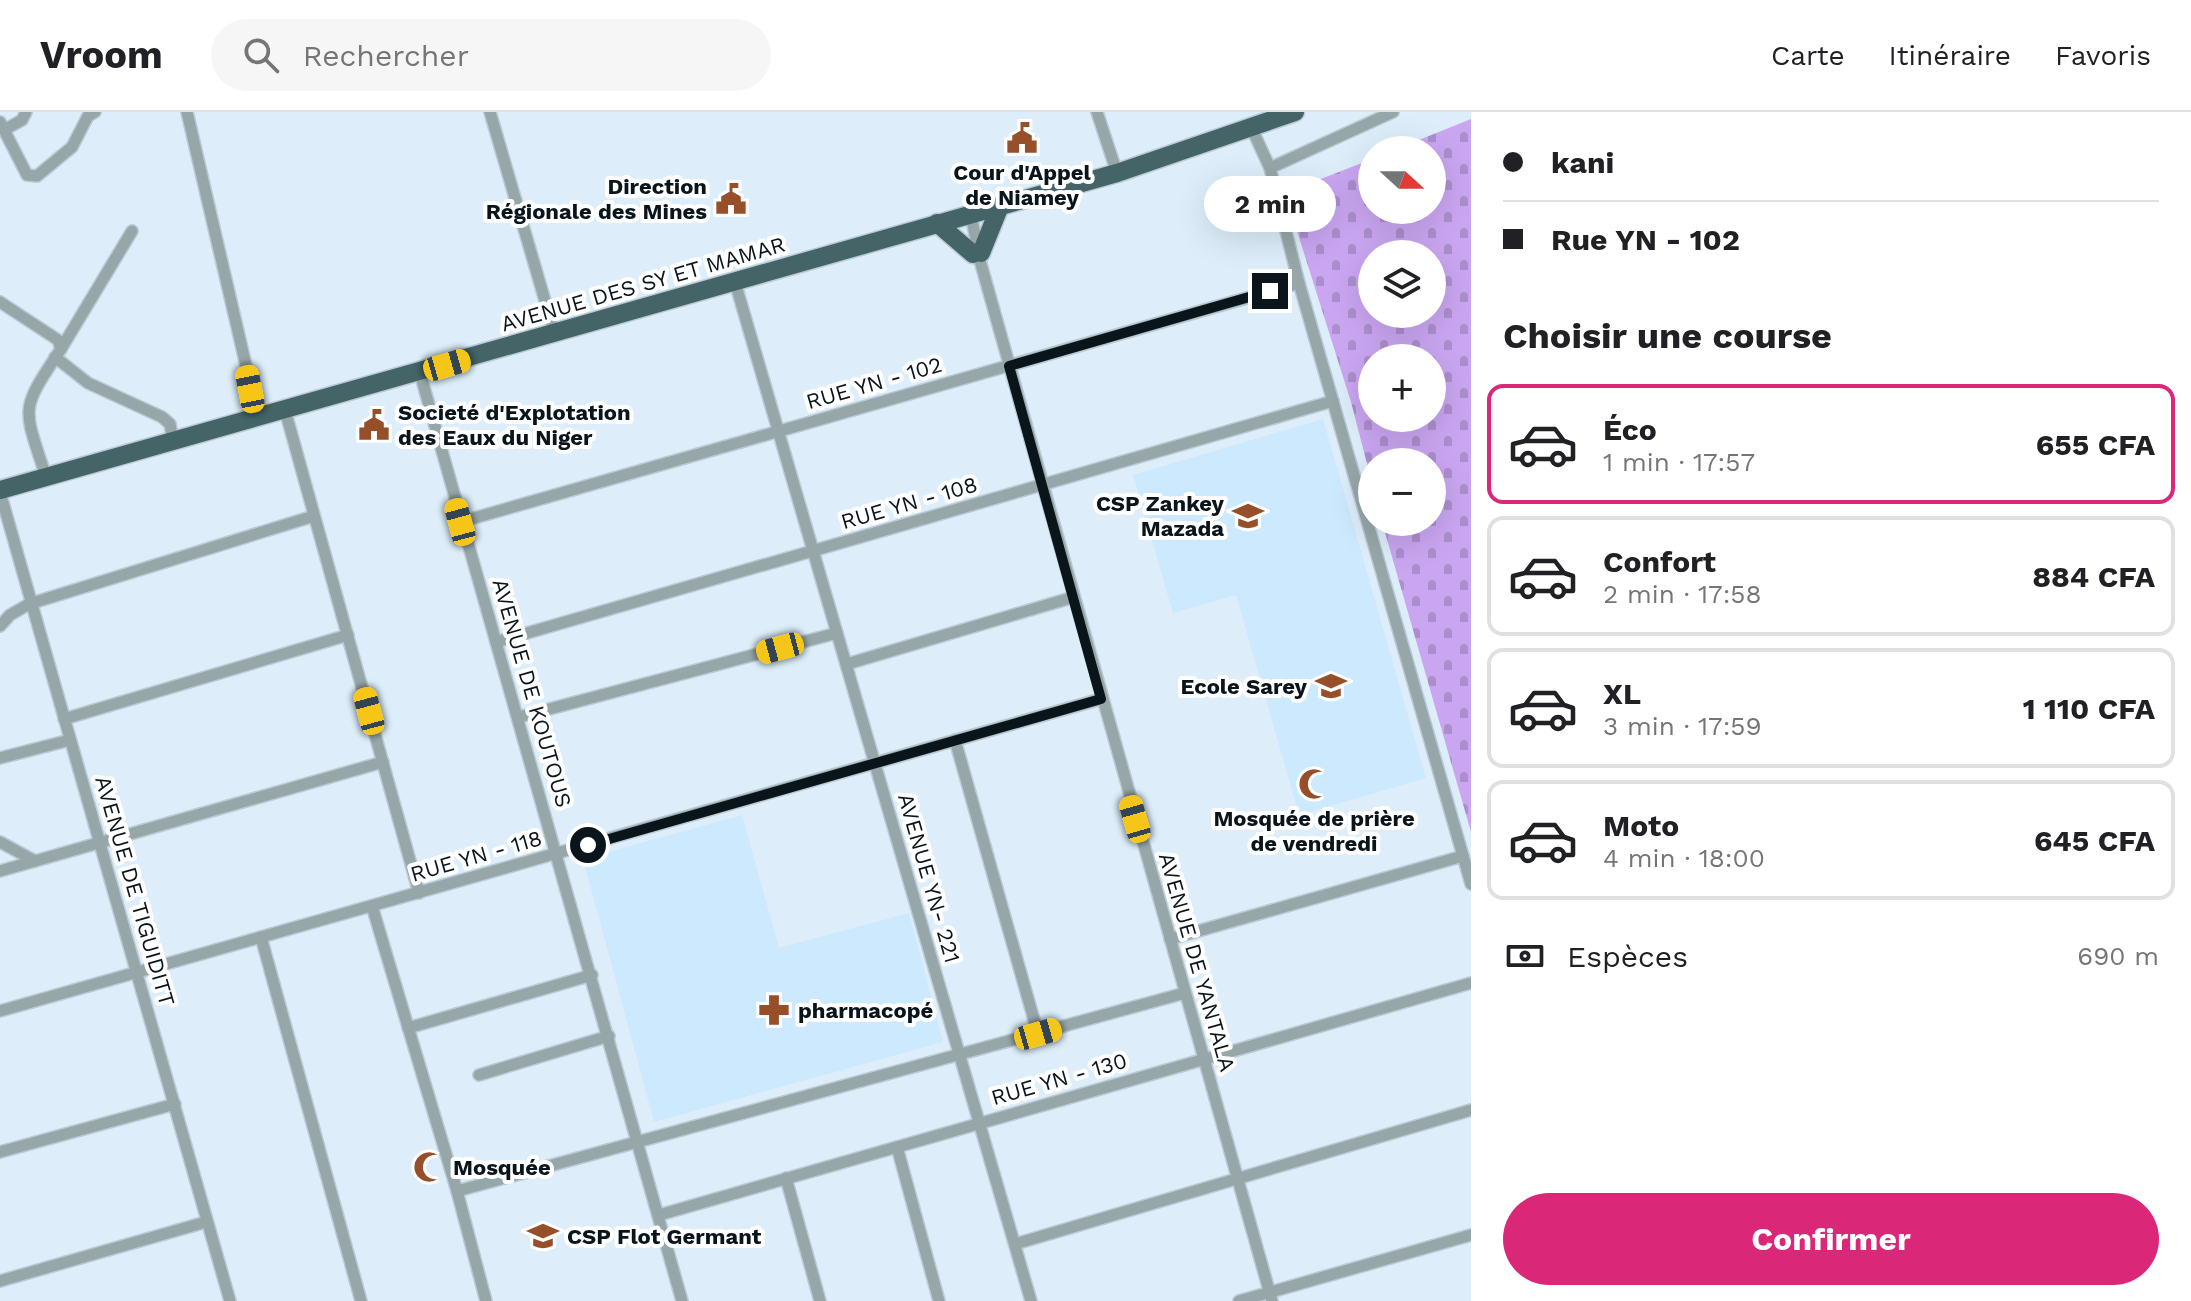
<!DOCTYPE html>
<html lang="fr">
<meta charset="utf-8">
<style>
:root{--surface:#fff;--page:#f6f6f6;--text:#202124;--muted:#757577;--line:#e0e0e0;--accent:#db2777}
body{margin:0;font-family:"Work Sans",sans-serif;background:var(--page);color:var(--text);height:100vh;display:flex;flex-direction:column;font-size:30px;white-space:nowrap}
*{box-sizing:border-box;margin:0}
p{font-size:26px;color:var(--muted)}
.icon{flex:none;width:44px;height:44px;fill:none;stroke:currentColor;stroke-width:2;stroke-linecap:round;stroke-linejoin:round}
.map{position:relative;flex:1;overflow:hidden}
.sheet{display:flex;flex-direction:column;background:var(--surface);width:720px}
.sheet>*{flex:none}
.top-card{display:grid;align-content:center;height:176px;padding:0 32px;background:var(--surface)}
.needle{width:52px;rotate:111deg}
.buttons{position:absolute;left:1358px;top:24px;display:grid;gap:16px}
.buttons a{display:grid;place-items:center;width:88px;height:88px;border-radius:50%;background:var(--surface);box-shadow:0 8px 32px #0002;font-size:40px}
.end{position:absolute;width:36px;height:36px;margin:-18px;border:10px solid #0a151b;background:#fff;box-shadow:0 0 0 4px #fff}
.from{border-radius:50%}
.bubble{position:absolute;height:56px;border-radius:28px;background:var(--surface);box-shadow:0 8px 32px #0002;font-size:26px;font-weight:700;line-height:56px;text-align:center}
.car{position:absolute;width:24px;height:48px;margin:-24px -12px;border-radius:10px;box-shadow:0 0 6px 2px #0007;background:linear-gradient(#f5c518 24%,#345 0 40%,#f5c518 0 76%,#345 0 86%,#f5c518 0)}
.top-card b{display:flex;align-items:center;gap:28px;height:76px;font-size:30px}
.top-card b+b{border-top:2px solid var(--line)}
.top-card i{width:20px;height:20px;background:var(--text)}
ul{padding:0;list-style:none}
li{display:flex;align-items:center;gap:24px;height:120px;margin:0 16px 12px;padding:0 16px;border:4px solid var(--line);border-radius:16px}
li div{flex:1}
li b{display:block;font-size:30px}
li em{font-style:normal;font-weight:700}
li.current{border-color:var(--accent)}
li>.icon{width:72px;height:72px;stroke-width:1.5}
h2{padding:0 32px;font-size:36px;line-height:96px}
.pay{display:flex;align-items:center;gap:20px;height:88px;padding:0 32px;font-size:30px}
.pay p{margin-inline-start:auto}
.primary-button{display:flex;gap:16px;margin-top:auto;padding:16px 32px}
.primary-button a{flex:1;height:92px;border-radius:48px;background:var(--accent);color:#fff;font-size:32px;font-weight:700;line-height:92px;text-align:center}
header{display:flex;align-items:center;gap:48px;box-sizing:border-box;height:112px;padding:0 40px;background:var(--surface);border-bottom:2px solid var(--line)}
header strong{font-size:38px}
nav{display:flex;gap:44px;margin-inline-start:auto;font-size:28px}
.search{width:560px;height:72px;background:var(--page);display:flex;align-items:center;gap:20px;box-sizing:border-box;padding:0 28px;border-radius:44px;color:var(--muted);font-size:30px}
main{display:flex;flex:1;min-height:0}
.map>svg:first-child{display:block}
</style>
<header>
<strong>Vroom</strong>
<div class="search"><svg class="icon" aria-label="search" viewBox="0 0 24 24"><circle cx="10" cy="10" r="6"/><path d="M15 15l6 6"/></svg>Rechercher</div>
<nav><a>Carte</a><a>Itinéraire</a><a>Favoris</a></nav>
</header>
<main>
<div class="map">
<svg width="1471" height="1189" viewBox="0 0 1471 1189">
<defs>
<pattern id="cemetery-stones" width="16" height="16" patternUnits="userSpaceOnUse" patternTransform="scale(2)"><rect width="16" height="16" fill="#caa6f1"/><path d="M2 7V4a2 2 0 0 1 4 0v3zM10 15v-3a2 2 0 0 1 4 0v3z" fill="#ac8ece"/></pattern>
</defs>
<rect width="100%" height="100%" fill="#ddeefa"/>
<g fill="#cce9fd">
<path d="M1323 307 1426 666 1299 703 1236 483 1173 501 1133 363Z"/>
<path d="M742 703 779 836 909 801 943 930 654 1010 583 747Z"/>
</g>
<path fill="url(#cemetery-stones)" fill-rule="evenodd" d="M1471 7V720L1382 410H1432V350H1372V371L1351 290 1285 81 1372 47V98H1432V38H1394ZM1372 142H1432V202H1372ZM1372 246H1432V306H1372Z"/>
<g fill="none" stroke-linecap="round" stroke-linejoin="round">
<defs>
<g id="minor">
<path d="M187 0 258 305"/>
<path d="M490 0 555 223"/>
<path d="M1097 0 1117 61"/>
<path d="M0 10 27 63 37 64 72 35 88 4 95 0"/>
<path d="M6 17 22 8 26 0"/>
<path d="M1252 17 1270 56 1299 171 1471 772"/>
<path d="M1270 56 1393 0"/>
<path d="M971 103 981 152 1272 1189"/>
<path d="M735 170 1031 1189"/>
<path d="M0 190 58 228 61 237C19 300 23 293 46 365"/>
<path d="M61 237 132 119"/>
<path d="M55 245 88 271 162 305 170 312 173 329"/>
<path d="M420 261 682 1189"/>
<path d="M285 298 419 781"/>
<path d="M0 380 230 1189"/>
<path d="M460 410 1299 171"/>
<path d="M0 514 10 503 29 492 314 404"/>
<path d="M496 530 1333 289"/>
<path d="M847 552 1074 485"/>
<path d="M519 605 837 521"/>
<path d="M64 607 348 523"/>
<path d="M955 628 1038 922"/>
<path d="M0 646 70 628"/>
<path d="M0 730 35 749"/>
<path d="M0 759 383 650"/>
<path d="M372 794 457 1079 486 1189"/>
<path d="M261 825 361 1189"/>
<path d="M1170 827 1463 744"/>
<path d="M0 899 1101 587"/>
<path d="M408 916 592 863"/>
<path d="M479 963 609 924"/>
<path d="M897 1035 939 1189"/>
<path d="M0 1040 175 992"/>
<path d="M786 1066 820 1189"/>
<path d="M457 1079 1185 881"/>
<path d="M659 1103 1471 871"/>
<path d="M1015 1132 1471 998"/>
<path d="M0 1169 206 1110"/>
<path d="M1239 1189 1471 1123"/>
</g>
<g id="trunk">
<path d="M937 111 973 142"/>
<path d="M981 141 1000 94"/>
<path d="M0 378 1117 61 1295 0"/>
</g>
</defs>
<use href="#minor" stroke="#bbcbd6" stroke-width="14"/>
<use href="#trunk" stroke="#bbcbd6" stroke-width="21"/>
<use href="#minor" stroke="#97a7a9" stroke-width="11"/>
<use href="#trunk" stroke="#446468" stroke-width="18"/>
</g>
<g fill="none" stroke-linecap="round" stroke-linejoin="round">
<path stroke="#0a151b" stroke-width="10" d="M588 733 1101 587 1009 254 1270 179"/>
</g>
<defs>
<symbol id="civic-bare" viewBox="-9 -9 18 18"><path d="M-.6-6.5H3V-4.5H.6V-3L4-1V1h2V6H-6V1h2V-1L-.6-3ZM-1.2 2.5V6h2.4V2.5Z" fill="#964f29" stroke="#fff" stroke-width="2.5" paint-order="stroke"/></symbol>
<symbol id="school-bare" viewBox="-9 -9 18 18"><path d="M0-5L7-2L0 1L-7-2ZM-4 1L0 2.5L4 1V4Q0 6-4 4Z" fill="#964f29" stroke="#fff" stroke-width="2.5" paint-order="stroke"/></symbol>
<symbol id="mosque-bare" viewBox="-9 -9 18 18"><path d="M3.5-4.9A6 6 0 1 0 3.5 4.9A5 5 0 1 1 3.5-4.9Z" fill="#964f29" stroke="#fff" stroke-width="2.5" paint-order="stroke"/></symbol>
<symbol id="pharmacy-bare" viewBox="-9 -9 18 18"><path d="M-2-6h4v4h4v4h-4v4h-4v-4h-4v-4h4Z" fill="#964f29" stroke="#fff" stroke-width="2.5" paint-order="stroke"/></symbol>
</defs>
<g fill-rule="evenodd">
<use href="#civic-bare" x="1000" y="4" width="44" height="44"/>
<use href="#civic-bare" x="709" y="65" width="44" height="44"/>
<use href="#civic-bare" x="352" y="291" width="44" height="44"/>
<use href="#school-bare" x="1226" y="382" width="44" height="44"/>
<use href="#school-bare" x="1309" y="552" width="44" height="44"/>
<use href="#mosque-bare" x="1292" y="650" width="44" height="44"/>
<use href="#pharmacy-bare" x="752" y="876" width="44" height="44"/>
<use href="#mosque-bare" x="407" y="1033" width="44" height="44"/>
<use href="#school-bare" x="521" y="1102" width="44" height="44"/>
</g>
<g text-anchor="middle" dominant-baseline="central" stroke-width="8" stroke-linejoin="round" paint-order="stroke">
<g font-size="22" font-weight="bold" fill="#0a151b" stroke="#fff" text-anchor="start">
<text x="1022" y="60" text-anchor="middle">Cour d'Appel<tspan x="1022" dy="25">de Niamey</tspan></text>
<text x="707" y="74" text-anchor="end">Direction<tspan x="707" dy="25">Régionale des Mines</tspan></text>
<text x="398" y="300">Societé d'Explotation<tspan x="398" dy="25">des Eaux du Niger</tspan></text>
<text x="1224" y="391" text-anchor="end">CSP Zankey<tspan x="1224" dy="25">Mazada</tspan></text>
<text x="1307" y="574" text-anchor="end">Ecole Sarey</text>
<text x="1314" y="706" text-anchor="middle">Mosquée de prière<tspan x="1314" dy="25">de vendredi</tspan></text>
<text x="798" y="898">pharmacopé</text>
<text x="453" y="1055">Mosquée</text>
<text x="567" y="1124">CSP Flot Germant</text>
</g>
<g font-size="22" fill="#0a151b" stroke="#fff">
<text transform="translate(643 172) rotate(-16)">AVENUE DES SY ET MAMAR</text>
<text transform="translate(874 271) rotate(-16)">RUE YN - 102</text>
<text transform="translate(909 391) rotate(-16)">RUE YN - 108</text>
<text transform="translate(532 581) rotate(74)">AVENUE DE KOUTOUS</text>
<text transform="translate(476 744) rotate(-16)">RUE YN - 118</text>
<text transform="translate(929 766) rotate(74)">AVENUE YN- 221</text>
<text transform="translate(135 779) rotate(74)">AVENUE DE TIGUIDITT</text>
<text transform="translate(1197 850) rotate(74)">AVENUE DE YANTALA</text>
<text transform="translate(1059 967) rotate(-16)">RUE YN - 130</text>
</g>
</g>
</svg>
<div class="buttons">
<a><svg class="needle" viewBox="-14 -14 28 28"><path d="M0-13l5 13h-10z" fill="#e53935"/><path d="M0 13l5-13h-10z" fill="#757577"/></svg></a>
<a><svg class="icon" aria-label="layers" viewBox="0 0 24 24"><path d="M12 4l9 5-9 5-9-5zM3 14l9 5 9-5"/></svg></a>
<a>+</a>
<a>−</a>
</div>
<i class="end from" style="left:588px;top:733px"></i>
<i class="end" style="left:1270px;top:179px"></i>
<div class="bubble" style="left:1204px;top:64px;width:132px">2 min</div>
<i class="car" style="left:447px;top:253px;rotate:74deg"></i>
<i class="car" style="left:250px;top:277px;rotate:349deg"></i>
<i class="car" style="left:460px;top:410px;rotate:345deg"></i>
<i class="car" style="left:780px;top:536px;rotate:255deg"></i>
<i class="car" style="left:369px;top:599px;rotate:345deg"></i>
<i class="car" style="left:1135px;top:707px;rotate:344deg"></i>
<i class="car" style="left:1038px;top:922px;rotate:74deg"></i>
</div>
<section class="sheet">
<div class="top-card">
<b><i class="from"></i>kani</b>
<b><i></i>Rue YN - 102</b>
</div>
<h2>Choisir une course</h2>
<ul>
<li class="current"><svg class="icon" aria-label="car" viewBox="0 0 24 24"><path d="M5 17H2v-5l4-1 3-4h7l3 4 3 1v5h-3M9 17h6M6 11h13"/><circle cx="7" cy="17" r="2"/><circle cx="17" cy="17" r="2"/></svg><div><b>Éco</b><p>1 min · 17:57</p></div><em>655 CFA</em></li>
<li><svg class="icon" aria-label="car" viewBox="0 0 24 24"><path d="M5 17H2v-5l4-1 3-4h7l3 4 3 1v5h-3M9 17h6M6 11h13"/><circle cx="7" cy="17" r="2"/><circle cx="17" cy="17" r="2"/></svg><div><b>Confort</b><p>2 min · 17:58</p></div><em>884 CFA</em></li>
<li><svg class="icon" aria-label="car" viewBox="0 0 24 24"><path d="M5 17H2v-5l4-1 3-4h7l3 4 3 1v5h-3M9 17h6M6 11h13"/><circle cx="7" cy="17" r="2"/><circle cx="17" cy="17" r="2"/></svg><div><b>XL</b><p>3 min · 17:59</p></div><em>1 110 CFA</em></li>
<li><svg class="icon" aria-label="car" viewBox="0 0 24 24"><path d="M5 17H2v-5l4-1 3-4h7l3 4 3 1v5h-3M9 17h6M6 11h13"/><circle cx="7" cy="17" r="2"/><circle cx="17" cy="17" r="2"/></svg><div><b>Moto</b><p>4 min · 18:00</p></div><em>645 CFA</em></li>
</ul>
<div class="pay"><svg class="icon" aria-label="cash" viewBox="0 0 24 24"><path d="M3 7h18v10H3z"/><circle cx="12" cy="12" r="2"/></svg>Espèces<p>690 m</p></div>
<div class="primary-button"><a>Confirmer</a></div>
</section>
</main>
